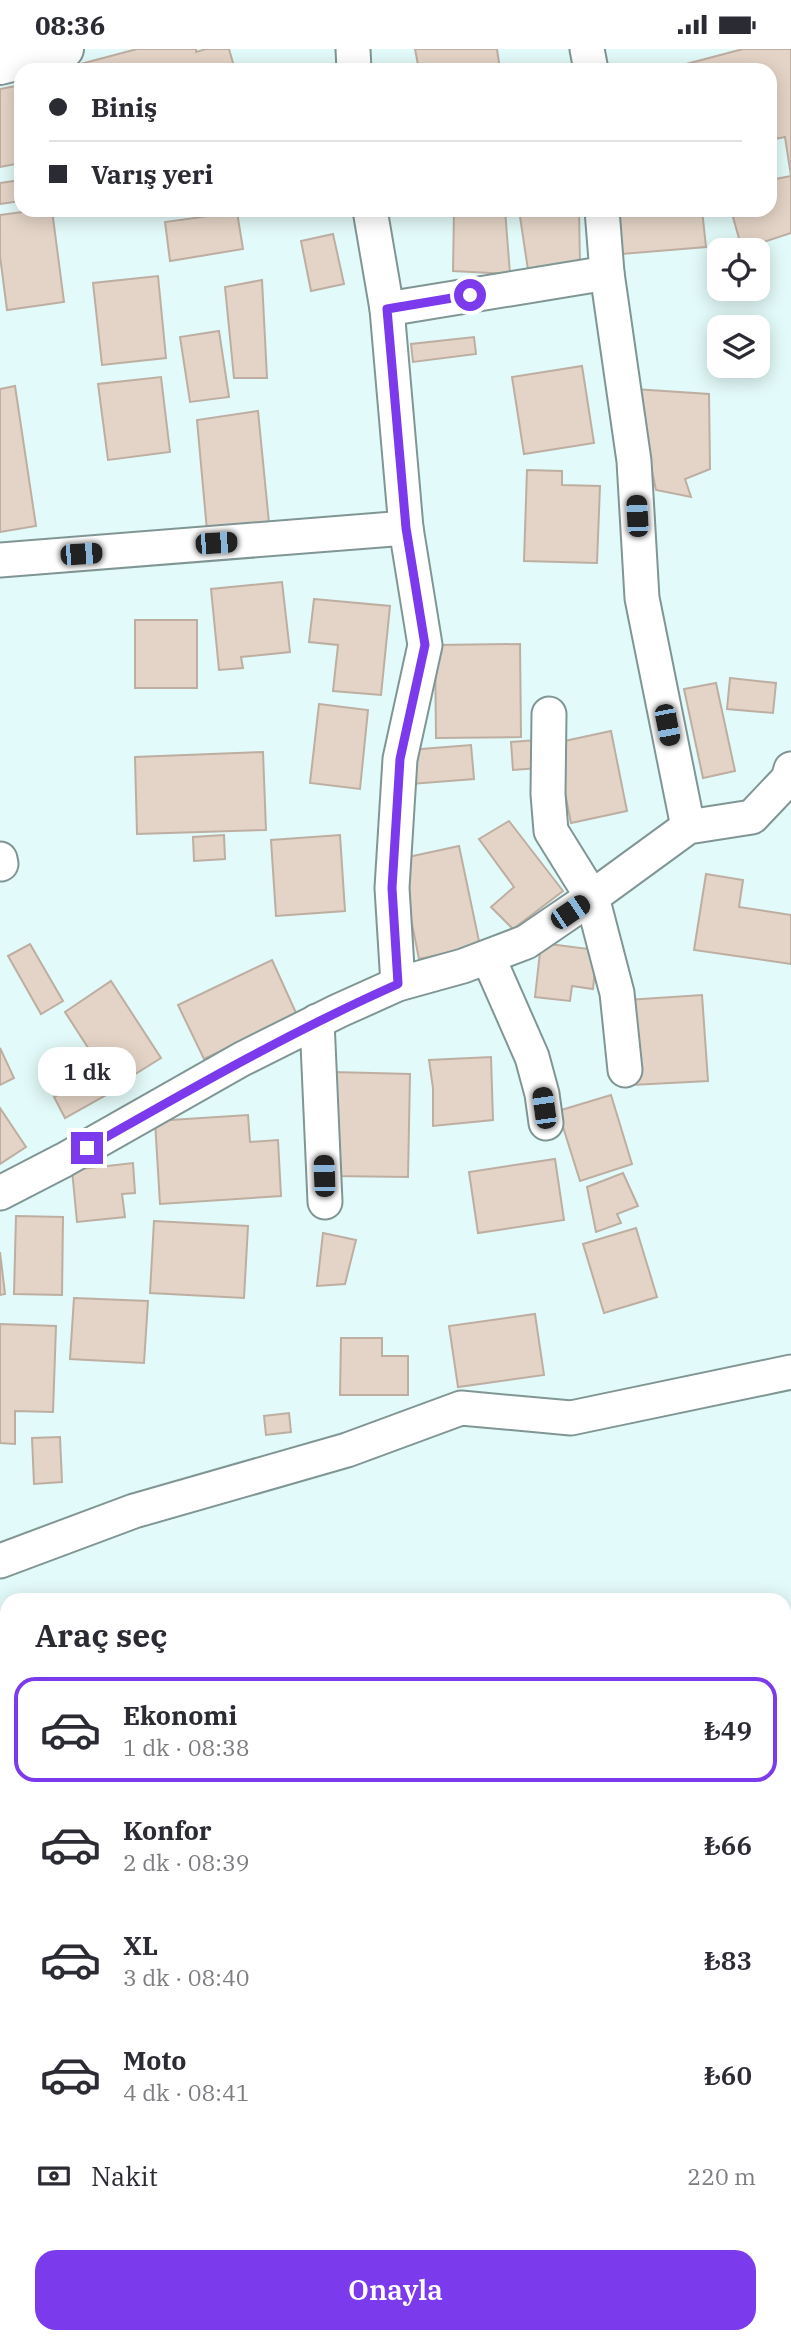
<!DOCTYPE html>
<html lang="tr">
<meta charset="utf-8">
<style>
:root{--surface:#fff;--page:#f2f2f3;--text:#2b2b33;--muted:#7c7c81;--line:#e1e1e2;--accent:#7c3aed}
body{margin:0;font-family:"IBM Plex Serif",serif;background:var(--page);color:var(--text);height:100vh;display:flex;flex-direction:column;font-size:26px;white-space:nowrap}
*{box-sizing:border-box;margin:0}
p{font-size:23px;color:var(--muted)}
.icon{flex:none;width:38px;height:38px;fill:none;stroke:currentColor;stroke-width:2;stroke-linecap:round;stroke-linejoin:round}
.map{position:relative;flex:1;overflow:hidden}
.sheet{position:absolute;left:0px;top:1544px;width:791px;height:751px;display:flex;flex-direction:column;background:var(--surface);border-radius:21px 21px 0 0;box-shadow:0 4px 18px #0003}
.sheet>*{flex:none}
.top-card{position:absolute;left:14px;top:14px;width:763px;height:154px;border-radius:21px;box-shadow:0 4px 18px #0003;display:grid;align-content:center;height:154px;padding:0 35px;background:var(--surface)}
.fabs{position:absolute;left:707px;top:189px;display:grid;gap:14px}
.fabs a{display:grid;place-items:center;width:63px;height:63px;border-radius:14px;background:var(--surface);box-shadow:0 4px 18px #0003;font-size:35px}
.end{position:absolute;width:32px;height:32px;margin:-16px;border:9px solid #7c3aed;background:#fff;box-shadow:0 0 0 4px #fff}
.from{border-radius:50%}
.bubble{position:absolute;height:49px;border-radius:21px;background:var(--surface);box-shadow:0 4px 18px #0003;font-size:23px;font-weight:600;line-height:49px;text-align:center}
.car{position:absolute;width:21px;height:42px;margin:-21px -10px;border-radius:9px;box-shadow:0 0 5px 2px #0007;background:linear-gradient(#222 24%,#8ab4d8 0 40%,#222 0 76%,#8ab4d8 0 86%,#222 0)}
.top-card b{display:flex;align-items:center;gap:24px;height:66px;font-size:26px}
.top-card b+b{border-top:2px solid var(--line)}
.top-card i{width:18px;height:18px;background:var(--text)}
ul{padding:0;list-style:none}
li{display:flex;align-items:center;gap:21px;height:105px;margin:0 14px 10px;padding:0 21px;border:4px solid transparent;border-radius:21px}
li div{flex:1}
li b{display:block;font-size:26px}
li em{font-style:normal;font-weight:600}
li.on{border-color:var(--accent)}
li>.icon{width:63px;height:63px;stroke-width:1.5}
h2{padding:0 35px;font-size:32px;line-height:84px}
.pay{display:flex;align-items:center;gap:18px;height:77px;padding:0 35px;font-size:26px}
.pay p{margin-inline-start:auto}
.primary-button{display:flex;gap:14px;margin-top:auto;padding:14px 35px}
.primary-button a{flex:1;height:80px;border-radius:21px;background:var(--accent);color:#fff;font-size:28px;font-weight:600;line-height:80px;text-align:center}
.status{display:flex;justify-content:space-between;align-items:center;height:49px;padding:0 35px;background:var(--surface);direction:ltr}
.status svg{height:19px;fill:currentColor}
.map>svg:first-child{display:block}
</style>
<div class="status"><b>08:36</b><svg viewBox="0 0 49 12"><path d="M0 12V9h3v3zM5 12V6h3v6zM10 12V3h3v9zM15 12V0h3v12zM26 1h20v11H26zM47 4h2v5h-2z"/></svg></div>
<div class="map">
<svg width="791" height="2294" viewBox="0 0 791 2294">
<rect width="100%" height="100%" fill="#e2faf9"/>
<g fill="#e4d4c7" stroke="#beaea2" stroke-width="2">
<path d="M137 0H196V3L206 0H229L235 21H58Z"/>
<path d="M415 0H497L500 21H419Z"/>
<path d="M743 0H791V184L742 200 731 161H770V131L791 127 785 88 770 91V21H674L671 19Z"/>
<path d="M21 36V114L0 118V40Z"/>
<path d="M21 131V152L0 155V134Z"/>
<path d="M37 161H52L64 253 7 261 0 207V166Z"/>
<path d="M454 161H505L510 225 453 222Z"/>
<path d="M519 161H579L580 215 528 221Z"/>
<path d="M615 161H702L706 198 622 205Z"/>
<path d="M237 163 243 200 170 212 165 173Z"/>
<path d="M333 185 344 235 311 242 301 192Z"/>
<path d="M158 227 166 309 102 316 93 234Z"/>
<path d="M262 231 267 329H234L225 238Z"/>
<path d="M219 282 229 348 190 353 180 288Z"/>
<path d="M474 288 476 305 413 313 411 295Z"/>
<path d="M582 317 594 394 524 405 512 328Z"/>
<path d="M161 328 170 403 108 411 98 335Z"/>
<path d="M15 337 36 477 0 483V340Z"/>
<path d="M634 340 709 345 710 420 685 430 691 448 656 441Z"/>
<path d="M258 362 269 474 207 482 197 371Z"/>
<path d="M527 421 562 422V436L600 437 597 514 524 512Z"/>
<path d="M282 533 290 603 241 608 243 619 219 621 211 540Z"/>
<path d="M314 550 390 557 381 646 333 642 338 596 309 593Z"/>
<rect x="135" y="571" width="62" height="68"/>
<path d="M520 595 521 688 436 689 435 596Z"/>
<path d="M730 629 776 634 773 664 727 660Z"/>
<path d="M716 634 735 722 703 729 684 640Z"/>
<path d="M319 655 368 661 360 740 310 734Z"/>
<path d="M611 682 627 762 571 774 555 694Z"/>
<path d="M537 691 539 719 513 721 511 693Z"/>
<path d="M471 696 474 730 411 735 409 701Z"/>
<path d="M263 703 266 781 137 785 135 708Z"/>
<path d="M509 772 563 842 513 880 491 858 514 838 479 790Z"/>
<path d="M224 786 225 810 194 812 193 788Z"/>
<path d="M340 786 345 862 276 867 271 791Z"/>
<path d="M459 797 480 897 419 910 399 810Z"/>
<path d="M706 825 743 831 739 858 791 866V915L694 901Z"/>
<path d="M541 894 597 901 593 940 572 937 570 952 535 948Z"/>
<path d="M30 895 63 952 41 965 8 907Z"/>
<path d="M272 911 297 966 204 1010 178 956Z"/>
<path d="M111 932 161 1009 129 1029 111 1001 96 1011 65 963Z"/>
<path d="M702 946 708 1032 632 1036 627 951Z"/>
<path d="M0 999 14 1029 0 1036Z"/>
<path d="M491 1008 493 1071 433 1077V1039L429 1011Z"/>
<path d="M333 1023 410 1025 408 1128 334 1127Z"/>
<path d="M95 1026 106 1046 65 1069 54 1048Z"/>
<path d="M611 1046 632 1115 580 1132 558 1062Z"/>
<path d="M0 1059 26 1098 0 1115Z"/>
<path d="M248 1066 250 1093 278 1091 281 1147 160 1155 155 1072Z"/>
<path d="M555 1110 564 1171 478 1184 469 1123Z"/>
<path d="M133 1114 135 1144 122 1145 125 1168 77 1173 72 1121Z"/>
<path d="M623 1124 638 1157 617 1165 621 1174 596 1183 587 1138Z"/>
<path d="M16 1167 63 1168 62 1246 14 1245Z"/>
<path d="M154 1172 248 1177 244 1249 150 1244Z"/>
<path d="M636 1179 657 1248 604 1264 583 1195Z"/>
<path d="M323 1184 356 1191 345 1235 317 1237Z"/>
<path d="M0 1203 5 1245 0 1246Z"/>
<path d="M74 1249 148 1252 144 1314 70 1310Z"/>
<path d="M535 1265 544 1326 458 1338 449 1277Z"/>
<path d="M0 1275 56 1277 53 1363 15 1362V1395L0 1394Z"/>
<path d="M341 1289H382V1307H408V1346H340Z"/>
<path d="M289 1364 291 1383 266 1386 264 1367Z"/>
<path d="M60 1388 62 1433 34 1435 32 1389Z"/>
</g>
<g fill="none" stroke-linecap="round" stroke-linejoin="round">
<defs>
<g id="street">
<path d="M353 0 354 21"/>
<path d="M587 0 591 21"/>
<path d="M370 161 387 260 406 479 425 596 400 710 392 839 398 935"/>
<path d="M602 161 607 224 634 412 642 549 688 778"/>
<path d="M387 260 607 224"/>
<path d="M0 511 406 479"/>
<path d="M549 665 548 745 551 782 592 848 617 944 625 1021"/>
<path d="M0 810 1 815"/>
<path d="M488 908 532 1008 542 1045 546 1074"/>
<path d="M317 972 325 1153"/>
<path d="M0 1144 64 1111 242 1010 338 962 398 935 463 917 526 893 592 848 688 778 752 768 788 730 791 720"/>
<path d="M0 1512 134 1462 347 1401 461 1359 571 1369 791 1323"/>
</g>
<path id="secondary" d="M0 16 64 0"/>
</defs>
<use href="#street" stroke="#809694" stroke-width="37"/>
<use href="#secondary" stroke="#809694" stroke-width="42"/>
<use href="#street" stroke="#fff" stroke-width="33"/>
<use href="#secondary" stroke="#fff" stroke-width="38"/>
</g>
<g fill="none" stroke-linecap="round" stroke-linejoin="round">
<path stroke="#7c3aed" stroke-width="9" d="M87 1099C189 1041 290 983 398 935L392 839 400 710 425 596 406 479 387 260 470 246"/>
</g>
</svg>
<div class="fabs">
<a><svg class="icon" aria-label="locate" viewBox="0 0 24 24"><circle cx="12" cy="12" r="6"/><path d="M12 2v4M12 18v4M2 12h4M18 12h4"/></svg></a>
<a><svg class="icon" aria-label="layers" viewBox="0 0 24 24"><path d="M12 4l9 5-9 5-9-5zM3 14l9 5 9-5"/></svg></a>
</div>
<i class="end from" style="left:470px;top:246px"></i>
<i class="end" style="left:87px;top:1099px"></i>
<div class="bubble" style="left:38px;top:998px;width:98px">1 dk</div>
<i class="car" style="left:637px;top:467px;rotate:357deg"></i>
<i class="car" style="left:216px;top:494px;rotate:86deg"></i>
<i class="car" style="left:81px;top:505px;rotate:86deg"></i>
<i class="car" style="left:667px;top:676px;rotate:169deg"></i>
<i class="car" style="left:570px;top:863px;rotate:56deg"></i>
<i class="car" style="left:544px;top:1059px;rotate:352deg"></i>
<i class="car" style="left:324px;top:1127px;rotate:358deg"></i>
<div class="top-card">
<b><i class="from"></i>Biniş</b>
<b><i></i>Varış yeri</b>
</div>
<section class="sheet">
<h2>Araç seç</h2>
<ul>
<li class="on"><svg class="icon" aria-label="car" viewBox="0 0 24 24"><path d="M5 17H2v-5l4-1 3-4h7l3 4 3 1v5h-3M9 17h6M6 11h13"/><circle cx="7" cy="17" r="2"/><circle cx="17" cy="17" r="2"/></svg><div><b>Ekonomi</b><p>1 dk · 08:38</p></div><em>₺49</em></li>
<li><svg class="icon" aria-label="car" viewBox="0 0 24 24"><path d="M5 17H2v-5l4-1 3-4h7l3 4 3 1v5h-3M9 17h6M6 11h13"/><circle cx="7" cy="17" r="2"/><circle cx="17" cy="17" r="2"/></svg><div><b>Konfor</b><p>2 dk · 08:39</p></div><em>₺66</em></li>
<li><svg class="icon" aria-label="car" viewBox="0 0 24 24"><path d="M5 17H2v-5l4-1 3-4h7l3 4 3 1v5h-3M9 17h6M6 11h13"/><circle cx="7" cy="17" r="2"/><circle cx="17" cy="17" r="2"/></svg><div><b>XL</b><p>3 dk · 08:40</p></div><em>₺83</em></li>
<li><svg class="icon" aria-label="car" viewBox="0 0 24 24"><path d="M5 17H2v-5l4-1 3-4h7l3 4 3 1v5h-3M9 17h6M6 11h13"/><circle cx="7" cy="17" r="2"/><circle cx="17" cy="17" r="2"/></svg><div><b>Moto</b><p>4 dk · 08:41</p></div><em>₺60</em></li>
</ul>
<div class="pay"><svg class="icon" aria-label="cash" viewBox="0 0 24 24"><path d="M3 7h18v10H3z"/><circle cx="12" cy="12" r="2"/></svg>Nakit<p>220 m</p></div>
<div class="primary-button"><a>Onayla</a></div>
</section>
</div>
